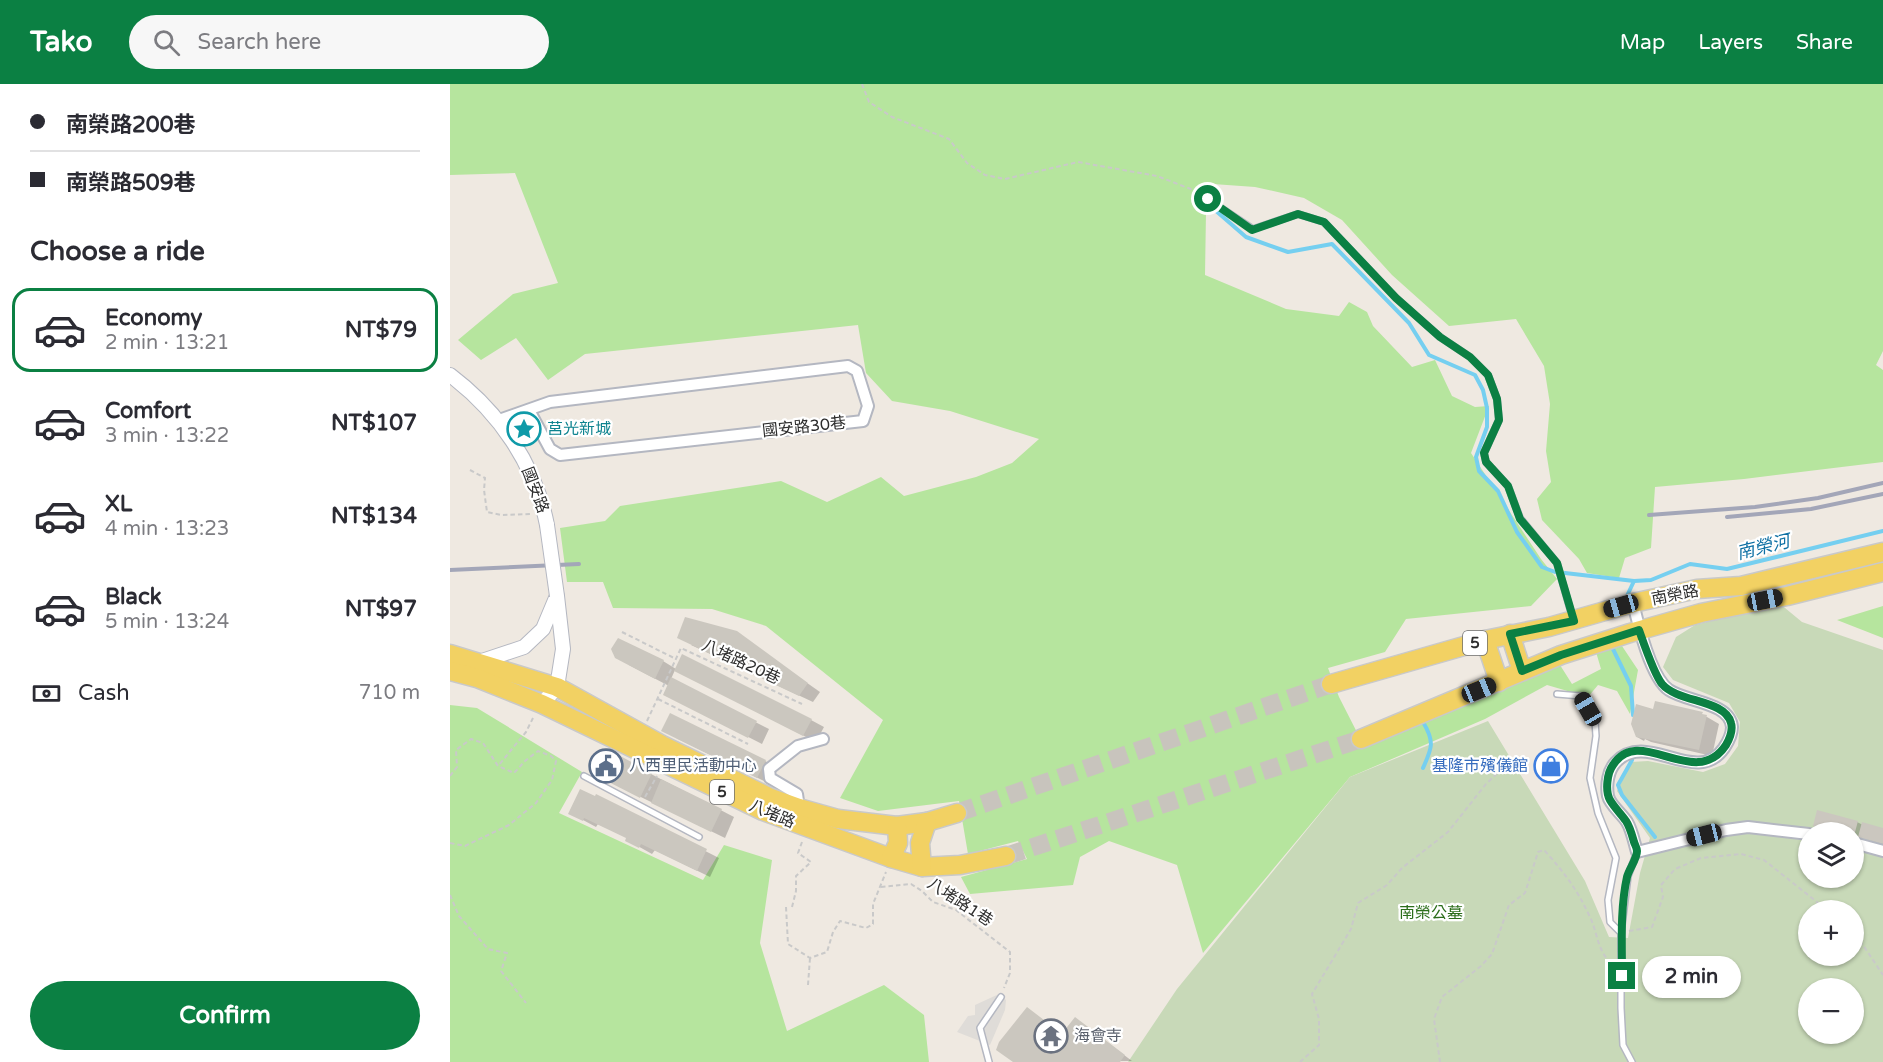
<!DOCTYPE html>
<meta charset="utf-8">
<style>
:root{--surface:#fff;--page:#f7f7f7;--text:#2b2b33;--muted:#7c7c81;--line:#e1e1e2;--accent:#0b8043}
body{margin:0;font-family:"Varela Round","Noto Sans TC",sans-serif;background:var(--page);color:var(--text);height:100vh;display:flex;flex-direction:column;font-size:22px;white-space:nowrap}
*{box-sizing:border-box;margin:0}
p{font-size:20px;color:var(--muted)}
.icon{flex:none;width:33px;height:33px;fill:none;stroke:currentColor;stroke-width:2;stroke-linecap:round;stroke-linejoin:round}
.map{position:relative;flex:1;overflow:hidden}
.details{display:flex;flex-direction:column;background:var(--surface);width:450px}
.details>*{flex:none}
.banner{display:grid;align-content:center;height:132px;padding:0 30px;background:var(--surface)}
.tools{position:absolute;left:1348px;top:738px;display:grid;gap:12px}
.tools a{display:grid;place-items:center;width:66px;height:66px;border-radius:50%;background:var(--surface);box-shadow:0 2px 4px #0004;font-size:30px}
.end{position:absolute;width:27px;height:27px;margin:-14px;border:8px solid #0b8043;background:#fff;box-shadow:0 0 0 3px #fff}
.from{border-radius:50%}
.bubble{position:absolute;height:42px;border-radius:21px;background:var(--surface);box-shadow:0 2px 4px #0004;font-size:20px;font-weight:700;line-height:42px;text-align:center}
.car{position:absolute;width:18px;height:36px;margin:-18px -9px;border-radius:8px;box-shadow:0 0 4px 2px #0007;background:linear-gradient(#222 24%,#8ab4d8 0 40%,#222 0 76%,#8ab4d8 0 86%,#222 0)}
.banner b{display:flex;align-items:center;gap:21px;height:57px;font-size:22px}
.banner b+b{border-top:2px solid var(--line)}
.banner i{width:15px;height:15px;background:var(--text)}
ul{padding:0;list-style:none}
li{display:flex;align-items:center;gap:18px;height:84px;margin:0 12px 9px;padding:0 18px;border:3px solid transparent;border-radius:18px}
li div{flex:1}
li b{display:block;font-size:22px}
li em{font-style:normal;font-weight:700}
li.on{border-color:var(--accent)}
li>.icon{width:54px;height:54px;stroke-width:1.5}
h2{padding:0 30px;font-size:27px;line-height:72px}
.pay{display:flex;align-items:center;gap:15px;height:66px;padding:0 30px;font-size:22px}
.pay p{margin-inline-start:auto}
.button{display:flex;gap:12px;margin-top:auto;padding:12px 30px}
.button a{flex:1;height:69px;border-radius:36px;background:var(--accent);color:#fff;font-size:24px;font-weight:700;line-height:69px;text-align:center}
header{display:flex;align-items:center;gap:36px;box-sizing:border-box;height:84px;padding:0 30px;background:var(--accent);color:#fff}
header strong{font-size:28px}
nav{display:flex;gap:33px;margin-inline-start:auto;font-size:21px}
.search{width:420px;height:54px;background:var(--page);display:flex;align-items:center;gap:15px;box-sizing:border-box;padding:0 21px;border-radius:33px;color:var(--muted);font-size:22px}
main{display:flex;flex:1;min-height:0}
.map>svg:first-child{display:block}
</style>
<header>
<strong>Tako</strong>
<div class="search"><svg class="icon" aria-label="search" viewBox="0 0 24 24"><circle cx="10" cy="10" r="6"/><path d="M15 15l6 6"/></svg>Search here</div>
<nav><a>Map</a><a>Layers</a><a>Share</a></nav>
</header>
<main>
<section class="details">
<div class="banner">
<b><i class="from"></i>南榮路200巷</b>
<b><i></i>南榮路509巷</b>
</div>
<h2>Choose a ride</h2>
<ul>
<li class="on"><svg class="icon" aria-label="car" viewBox="0 0 24 24"><path d="M5 17H2v-5l4-1 3-4h7l3 4 3 1v5h-3M9 17h6M6 11h13"/><circle cx="7" cy="17" r="2"/><circle cx="17" cy="17" r="2"/></svg><div><b>Economy</b><p>2 min · 13:21</p></div><em>NT$79</em></li>
<li><svg class="icon" aria-label="car" viewBox="0 0 24 24"><path d="M5 17H2v-5l4-1 3-4h7l3 4 3 1v5h-3M9 17h6M6 11h13"/><circle cx="7" cy="17" r="2"/><circle cx="17" cy="17" r="2"/></svg><div><b>Comfort</b><p>3 min · 13:22</p></div><em>NT$107</em></li>
<li><svg class="icon" aria-label="car" viewBox="0 0 24 24"><path d="M5 17H2v-5l4-1 3-4h7l3 4 3 1v5h-3M9 17h6M6 11h13"/><circle cx="7" cy="17" r="2"/><circle cx="17" cy="17" r="2"/></svg><div><b>XL</b><p>4 min · 13:23</p></div><em>NT$134</em></li>
<li><svg class="icon" aria-label="car" viewBox="0 0 24 24"><path d="M5 17H2v-5l4-1 3-4h7l3 4 3 1v5h-3M9 17h6M6 11h13"/><circle cx="7" cy="17" r="2"/><circle cx="17" cy="17" r="2"/></svg><div><b>Black</b><p>5 min · 13:24</p></div><em>NT$97</em></li>
</ul>
<div class="pay"><svg class="icon" aria-label="cash" viewBox="0 0 24 24"><path d="M3 7h18v10H3z"/><circle cx="12" cy="12" r="2"/></svg>Cash<p>710 m</p></div>
<div class="button"><a>Confirm</a></div>
</section>
<div class="map">
<svg width="1433" height="978" viewBox="0 0 1433 978">
<rect width="100%" height="100%" fill="#efe9e1"/>
<g fill="#b6e59e">
<path d="M0 0H1433V267L1426 281 1433 286V378L1294 395 1205 403 1201 464 1175 474 1169 494 1137 489 1129 475 1092 436 1087 415 1101 398 1096 367 1100 320 1094 282 1066 235 999 242 942 191 892 136 854 114 805 103 763 100 756 128 755 191 836 225 889 232 899 218 917 228 923 242 962 283 985 276 1002 312 1025 323 1039 322 1021 369 1091 475 1107 495 1081 522 956 535 935 568 878 584 889 613 915 664 1110 581 1122 600 1151 585 1146 568 1172 562 1188 586 1180 630 1167 607 1148 601 1138 613 1097 601 1035 635 900 693 753 869 727 781 659 757 630 773 623 801 520 810 511 793 577 775 568 757 518 770 509 717 428 727 390 714 433 636 316 542 262 525 163 524 153 498H117L110 444 155 437 170 422 331 397 377 418 431 393 454 412 526 393 562 379 589 355 500 327 442 317 416 289 408 241 135 270 98 296 66 254 31 276 8 256 63 210 108 199 65 89 0 91Z"/>
<path d="M1433 522V554L1387 536Z"/>
<path d="M0 621 27 624 132 688 109 729 253 796 274 761 322 776 310 859 337 947 434 901 474 931 479 978H0Z"/>
</g>
<path fill="#c8d9b8" fill-rule="evenodd" d="M1329 519 1352 538 1433 566V978H678L727 905 900 693 1038 637 1135 797 1159 853 1178 854 1190 789 1200 754 1167 707 1181 678 1198 677 1253 688 1275 680 1288 662 1290 638 1279 619 1223 596 1213 583 1226 553 1245 541ZM1359 748H1404V794H1359ZM1359 826H1404V872H1359ZM1359 904H1404V950H1359Z"/>
<path fill="#dfdcd8" d="M549 910 556 916 555 926 540 961 507 948 518 932 525 931V921Z"/>
<g fill="#0003">
<path d="M286 549 370 608 363 618 241 561Z"/>
<path d="M213 577 226 585 361 636 374 643 366 658 225 586 221 595 319 645 312 660 228 617 219 602 179 581Z"/>
<path d="M1204 626 1257 633 1269 640 1262 672 1201 658 1195 655 1194 657 1187 653Z"/>
<path d="M226 654 315 677 328 684 320 700Z"/>
<path d="M201 690 284 733 275 754 162 699Z"/>
<path d="M147 712 269 774 260 793 205 766 202 770 177 756 178 754 148 740 146 743 120 729Z"/>
<path d="M1407 738 1413 741 1433 745V760L1408 752H1404V748H1389L1369 743Z"/>
<path d="M578 925 608 947 615 948 633 940 682 977 566 978Z"/>
</g>
<g fill="none" stroke-linecap="round" stroke-linejoin="round">
<g stroke="#75cff0" stroke-width="4">
<path d="M758 120 796 153 838 168 882 160 959 239 979 271 1025 291 1033 306 1037 324V343L1026 373 1029 387 1048 407 1067 448 1092 483 1105 488"/>
<path d="M1115 489 1184 497"/>
<path d="M1176 514 1184 497 1201 496 1240 480 1277 485 1433 447"/>
<path d="M1162 563 1181 602 1183 631"/>
<path d="M1182 676 1168 701 1172 711 1205 753"/>
<path d="M973 684C982 664 985 658 973 638"/>
</g>
</g>
<g fill="#cbc7bf">
<path d="M235 533 287 547 358 599 349 612 227 554Z"/>
<path d="M168 554 214 576 205 595 165 574 161 565Z"/>
<path d="M232 570 362 635 353 652 224 587Z"/>
<path d="M221 593 307 637 298 654 213 611Z"/>
<path d="M1205 617 1253 628 1252 630 1257 631 1249 666 1186 653 1181 640 1186 620 1203 625Z"/>
<path d="M220 629 316 676 307 694 211 647Z"/>
<path d="M159 666 202 689 190 714 147 692Z"/>
<path d="M211 695 272 725 261 748 201 719Z"/>
<path d="M130 705 145 712 146 710 257 765 247 787 191 760 189 764 175 757 176 754 134 734 133 737 118 730Z"/>
<path d="M1367 726 1408 737 1405 748H1389L1363 742Z"/>
<path d="M1412 738 1433 744V760L1408 753Z"/>
<path d="M577 923 607 946 610 943 614 947 625 933 675 971 670 978H563L546 966 549 958Z"/>
</g>
<g fill="none" stroke-linecap="round" stroke-linejoin="round">
<g stroke="#c8c4bd" stroke-width="18" stroke-dasharray="18 9" stroke-linecap="butt">
<path d="M507 729 881 600"/>
<path d="M556 772 911 655"/>
</g>
<defs>
<g id="service">
<path d="M752 125 753 112 803 145 848 130 874 138 946 214 990 253 1020 273 1038 291 1047 315 1049 336 1034 369 1036 378 1058 402 1070 434 1107 479 1122 532"/>
<path d="M1107 610 1131 612 1145 637 1146 652 1140 694 1148 729 1166 774 1158 816 1160 838 1171 849"/>
<path d="M134 692 249 753"/>
<path d="M539 978 530 944 551 913"/>
<path d="M1182 978 1173 961 1171 924V849L1178 792 1187 768"/>
</g>
<g id="minor">
<path d="M49 336 100 318 398 282 407 287 418 322 413 337 110 371 100 365 79 326"/>
<path d="M1183 519C1188 540 1201 594 1219 606 1236 618 1280 618 1282 643 1282 651 1278 658 1274 664 1246 704 1197 645 1166 678 1158 686 1156 701 1158 712 1160 721 1172 730 1177 738 1182 746 1184 758 1187 768L1276 746 1298 743 1359 750"/>
<path d="M349 724 347 710 320 694 319 685 348 662 373 655"/>
<path d="M1404 759 1433 767"/>
</g>
<g id="tertiary">
<path d="M0 291C49 328 85 380 97 441"/>
<path d="M29 578 74 563 93 545 106 514"/>
<path d="M92 620 107 603 113 565 107 512"/>
</g>
<g id="primary">
<path d="M1060 550 1072 587"/>
<path d="M1035 556 1049 598"/>
<path d="M0 570 107 603 212 661 321 714 349 724 388 735 447 742 477 738 507 729"/>
<path d="M0 587 27 594 92 620 313 727 441 774 472 783 510 781 556 772"/>
<path d="M881 600 1035 556 1099 543 1183 519 1247 505 1291 502 1433 468"/>
<path d="M911 655 1111 571 1180 549 1251 529 1337 512 1433 488"/>
<path d="M441 774 448 759 447 742"/>
<path d="M472 783 470 759 477 738"/>
</g>
</defs>
<use href="#service" stroke="#b4b7c1" stroke-width="8"/>
<use href="#minor" stroke="#b4b7c1" stroke-width="14"/>
<use href="#tertiary" stroke="#b4b7c1" stroke-width="16"/>
<use href="#primary" stroke="#c9c9c9" stroke-width="21"/>
<g stroke="#c9c9c9" stroke-width="2" stroke-dasharray="4.5 3" stroke-linecap="butt">
<path d="M412 0 419 18 442 33 499 55 517 79 535 91 555 95 628 78 707 92 746 107"/>
<path d="M20 386 35 394 34 406 37 428 51 431 80 430"/>
<path d="M172 548 226 575"/>
<path d="M208 615 298 660"/>
<path d="M197 637 231 564 352 620"/>
<path d="M0 692 7 683 6 666 21 655 33 659 48 682 76 648 83 634"/>
<path d="M195 713 207 692"/>
<path d="M0 759 15 762 59 741 86 719 102 696 106 677 101 672 88 667 75 677 64 689 48 682"/>
<path d="M431 803 461 800 472 807 483 818 506 826 560 868V889L554 904"/>
<path d="M0 811 9 832 38 865 57 869 51 887 76 919"/>
<path d="M336 823 338 860 360 874 377 868 383 848 390 837 416 844 423 840V820L436 788"/>
<path d="M342 823 346 807V792L361 778 348 769 352 758"/>
<path d="M1179 847 1202 843 1213 813 1211 801 1225 785 1251 774 1291 770 1314 776 1377 826"/>
<path d="M1404 852 1413 861 1433 891"/>
<path d="M358 901 360 874"/>
<path d="M850 978 869 961V935L862 910 901 845 908 819 937 801 952 784 998 748 1036 700 1060 677"/>
<path d="M990 978 984 935 992 913 1031 882 1042 870 1059 821 1075 809 1088 768 1094 766C1113 787 1127 805 1139 831 1149 851 1145 862 1162 881"/>
</g>
<use href="#service" stroke="#fff" stroke-width="5"/>
<use href="#minor" stroke="#fff" stroke-width="10"/>
<use href="#tertiary" stroke="#fff" stroke-width="14"/>
<use href="#primary" stroke="#f2d163" stroke-width="18"/>
<g stroke="#a3a6b8" stroke-width="4">
<path d="M1199 431 1305 423 1368 414 1433 399"/>
<path d="M1277 433 1361 425 1433 410"/>
<path d="M0 486 129 480"/>
</g>
<defs>
<path id="tertiary-bridge" d="M97 441 107 512"/>
</defs>
<use href="#tertiary-bridge" stroke="#b4b7c1" stroke-width="16" stroke-linecap="butt"/>
<use href="#tertiary-bridge" stroke="#fff" stroke-width="14"/>
</g>
<g fill="none" stroke-linecap="round" stroke-linejoin="round">
<path stroke="#0b8043" stroke-width="8" d="M758 115 802 146 848 130 874 138 946 214 990 253 1020 273 1038 291 1047 315 1049 336 1034 369 1036 378 1058 402 1070 435 1107 479 1124 537 1060 550 1072 587 1111 571 1189 546C1194 560 1204 590 1212 600 1228 619 1275 615 1281 639 1283 646 1280 654 1276 661 1245 708 1190 639 1163 681 1157 689 1155 707 1160 716 1164 723 1171 730 1176 737 1180 743 1182 751 1184 758 1185 761 1187 764 1187 767 1187 775 1179 785 1177 793 1170 825 1172 860 1172 892"/>
</g>
<defs>
<symbol id="sight-ring" viewBox="-11 -11 22 22"><circle r="9.5" fill="#fff" stroke="#0f9aa8" stroke-width="1.5"/><path d="M0-6L1.8-2.2L6-1.7L2.9 1.2L3.7 5.4L0 3.3L-3.7 5.4L-2.9 1.2L-6-1.7L-1.8-2.2Z" fill="#0f9aa8"/></symbol>
<symbol id="civic-ring" viewBox="-11 -11 22 22"><circle r="9.5" fill="#fff" stroke="#5c6f8a" stroke-width="1.5"/><path d="M-.6-6.5H3V-4.5H.6V-3L4-1V1h2V6H-6V1h2V-1L-.6-3ZM-1.2 2.5V6h2.4V2.5Z" fill="#5c6f8a"/></symbol>
<symbol id="shop-ring" viewBox="-11 -11 22 22"><circle r="9.5" fill="#fff" stroke="#3f7fe0" stroke-width="1.5"/><path d="M-5-2.5h2.3a2.7 3.5 0 0 1 5.4 0H5L5.5 6h-11ZM-1.5-2.5h3a1.5 2.3 0 0 0-3 0Z" fill="#3f7fe0"/></symbol>
<symbol id="temple-ring" viewBox="-11 -11 22 22"><circle r="9.5" fill="#fff" stroke="#6b7280" stroke-width="1.5"/><path d="M0-6L5-2H3V0L6.5 2.5H4V6H1.5V3h-3V6H-4V2.5H-6.5L-3 0V-2H-5Z" fill="#6b7280"/></symbol>
</defs>
<g fill-rule="evenodd">
<use href="#sight-ring" x="55" y="326" width="38" height="38"/>
<use href="#civic-ring" x="137" y="663" width="38" height="38"/>
<use href="#shop-ring" x="1082" y="663" width="38" height="38"/>
<use href="#temple-ring" x="582" y="933" width="38" height="38"/>
</g>
<g text-anchor="middle" dominant-baseline="central" stroke-width="4.5" stroke-linejoin="round" paint-order="stroke">
<g fill="#fff" stroke="#6d6d6d" stroke-width="1.5">
<rect x="1013" y="547" width="24" height="24" rx="4.5"/>
<rect x="260" y="696" width="24" height="24" rx="4.5"/>
</g>
<g font-size="15" font-weight="bold" fill="#2e2e2e">
<text x="1025" y="559">5</text>
<text x="272" y="708">5</text>
</g>
<g font-size="16" fill="#2e2e2e" stroke="#fff">
<text transform="translate(354 343) rotate(-6)">國安路30巷</text>
<text transform="translate(85 406) rotate(69)">國安路</text>
<text transform="translate(1225 511) rotate(-11)">南榮路</text>
<text transform="translate(291 578) rotate(25)">八堵路20巷</text>
<text transform="translate(322 730) rotate(23)">八堵路</text>
<text transform="translate(510 818) rotate(33)">八堵路1巷</text>
</g>
<g font-size="16" fill="#0d838f" stroke="#fff" text-anchor="start">
<text x="97" y="345">莒光新城</text>
</g>
<g font-size="16" fill="#4e5e75" stroke="#fff" text-anchor="start">
<text x="179" y="682">八西里民活動中心</text>
</g>
<g font-size="16" fill="#366cbe" stroke="#fff" text-anchor="end">
<text x="1078" y="682">基隆市殯儀館</text>
</g>
<g font-size="16" fill="#2c6e1b" stroke="#fff">
<text x="981" y="829">南榮公墓</text>
</g>
<g font-size="16" fill="#5b616d" stroke="#fff" text-anchor="start">
<text x="624" y="952">海會寺</text>
</g>
<g font-size="18" font-style="italic" fill="#0d6fa3" stroke="#fff">
<text transform="translate(1313 463) rotate(-14)">南榮河</text>
</g>
</g>
</svg>
<div class="tools">
<a><svg class="icon" aria-label="layers" viewBox="0 0 24 24"><path d="M12 4l9 5-9 5-9-5zM3 14l9 5 9-5"/></svg></a>
<a>+</a>
<a>−</a>
</div>
<i class="end from" style="left:758px;top:115px"></i>
<i class="end" style="left:1172px;top:892px"></i>
<div class="bubble" style="left:1192px;top:872px;width:99px">2 min</div>
<i class="car" style="left:1315px;top:516px;rotate:79deg"></i>
<i class="car" style="left:1171px;top:522px;rotate:254deg"></i>
<i class="car" style="left:1029px;top:606px;rotate:68deg"></i>
<i class="car" style="left:1138px;top:625px;rotate:330deg"></i>
<i class="car" style="left:1254px;top:751px;rotate:256deg"></i>
</div>
</main>
